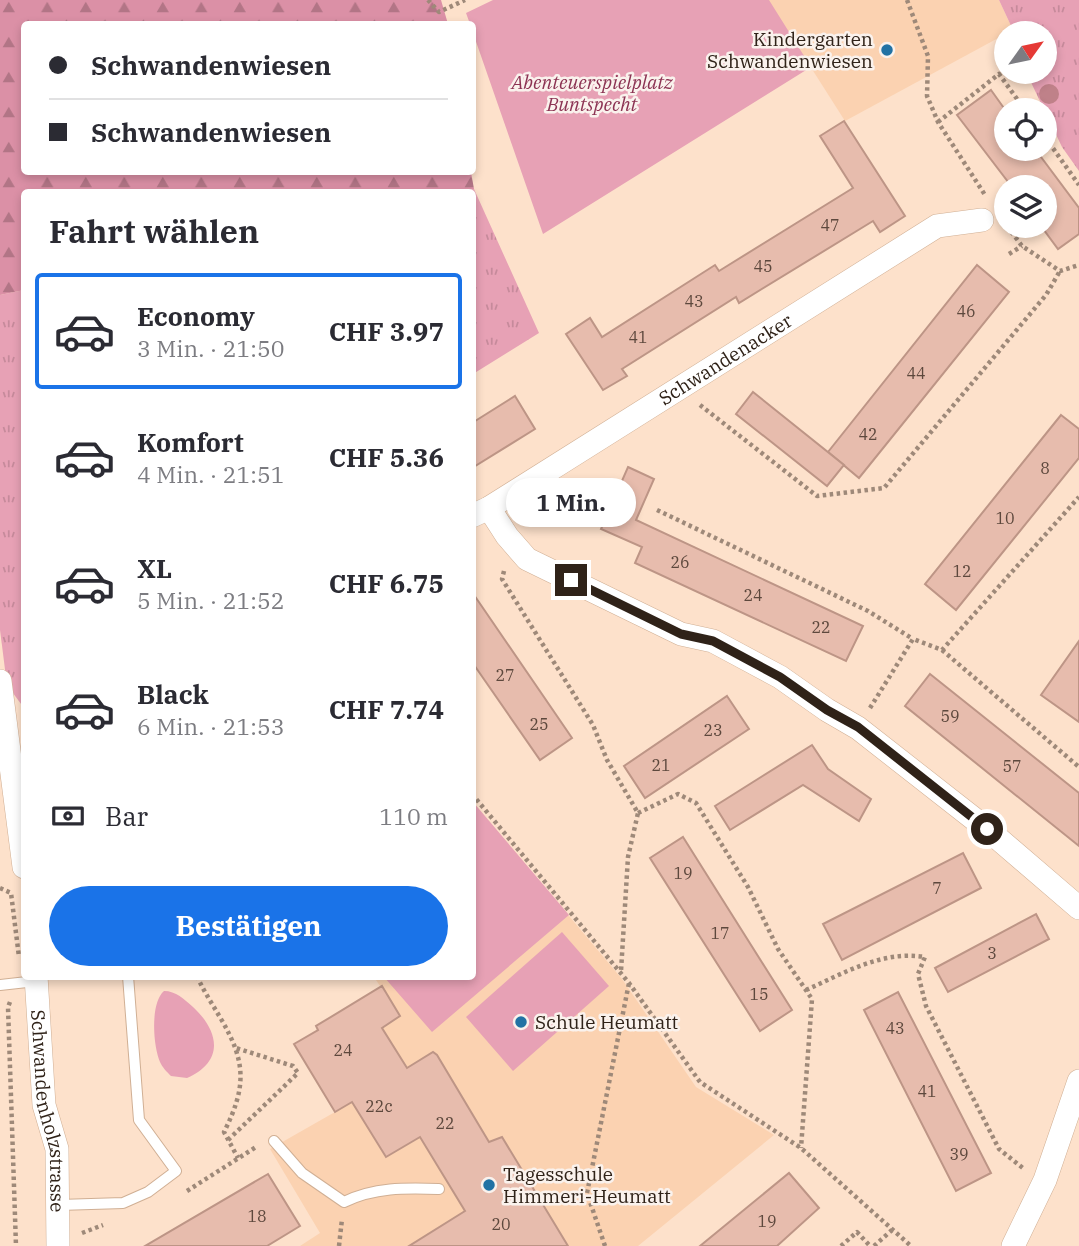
<!DOCTYPE html>
<html lang="de">
<meta charset="utf-8">
<style>
:root{--surface:#fff;--page:#f7f7f7;--text:#2b2b33;--muted:#7c7c81;--line:#e1e1e2;--accent:#1a73e8}
body{margin:0;font-family:"IBM Plex Serif",serif;background:var(--page);color:var(--text);height:100vh;display:flex;flex-direction:column;font-size:26px;white-space:nowrap}
*{box-sizing:border-box;margin:0}
p{font-size:23px;color:var(--muted)}
.icon{flex:none;width:38px;height:38px;fill:none;stroke:currentColor;stroke-width:2;stroke-linecap:round;stroke-linejoin:round}
.map{position:relative;flex:1;overflow:hidden}
.details{position:absolute;left:21px;top:189px;width:455px;height:791px;display:flex;flex-direction:column;background:var(--surface);border-radius:7px;box-shadow:0 4px 10px #0003}
.details>*{flex:none}
.hud{position:absolute;left:21px;top:21px;width:455px;height:154px;border-radius:7px;box-shadow:0 4px 10px #0003;display:grid;align-content:center;height:154px;padding:0 28px;background:var(--surface)}
.needle{width:46px;rotate:57deg}
.buttons{position:absolute;left:994px;top:21px;display:grid;gap:14px}
.buttons a{display:grid;place-items:center;width:63px;height:63px;border-radius:50%;background:var(--surface);box-shadow:0 4px 10px #0003;font-size:35px}
.end{position:absolute;width:32px;height:32px;margin:-16px;border:9px solid #2f2218;background:#fff;box-shadow:0 0 0 4px #fff}
.from{border-radius:50%}
.bubble{position:absolute;height:49px;border-radius:24px;background:var(--surface);box-shadow:0 4px 10px #0003;font-size:23px;font-weight:800;line-height:49px;text-align:center}
.hud b{display:flex;align-items:center;gap:24px;height:66px;font-size:26px}
.hud b+b{border-top:2px solid var(--line)}
.hud i{width:18px;height:18px;background:var(--text)}
ul{padding:0;list-style:none}
li{display:flex;align-items:center;gap:21px;height:116px;margin:0 14px 10px;padding:0 14px;border:4px solid transparent;border-radius:7px}
li div{flex:1}
li b{display:block;font-size:26px}
li em{font-style:normal;font-weight:800}
li.current{border-color:var(--accent)}
li>.icon{width:63px;height:63px;stroke-width:1.5}
h2{padding:0 28px;font-size:32px;line-height:84px}
.pay{display:flex;align-items:center;gap:18px;height:77px;padding:0 28px;font-size:26px}
.pay p{margin-inline-start:auto}
.button{display:flex;gap:14px;margin-top:auto;padding:14px 28px}
.button a{flex:1;height:80px;border-radius:42px;background:var(--accent);color:#fff;font-size:28px;font-weight:800;line-height:80px;text-align:center}
.map>svg:first-child{display:block}
</style>
<div class="map">
<svg width="1079" height="1246" viewBox="0 0 1079 1246">
<defs>
<pattern id="grass-tufts" width="24" height="20" patternUnits="userSpaceOnUse" patternTransform="scale(1.75)"><rect width="24" height="20" fill="#e7a1b5"/><path d="M3 7l-1-3M5 7V3M7 7l1-3M15 17l-1-3M17 17v-4M19 17l1-3" fill="none" stroke="#c68a9b"/></pattern>
<pattern id="forest-firs" width="22" height="20" patternUnits="userSpaceOnUse" patternTransform="scale(1.75)"><rect width="22" height="20" fill="#db90a6"/><path d="M5 1l3.5 6h-7zM16 11l3.5 6h-7z" fill="#b27586"/></pattern>
</defs>
<rect width="100%" height="100%" fill="#fde1cb"/>
<g fill="#fbd2b1">
<path d="M768 0H999L1013 30 845 121Z"/>
<path d="M473 802 622 979 696 1087 774 1135 638 1246H300L320 1233 270 1149 335 1112 383 1053 393 1046 382 1028 400 1016 374 977 472 976Z"/>
</g>
<g fill="url(#grass-tufts)">
<path d="M999 0H1079V171L1062 147 1026 72H1045V33H1007L1013 30Z"/>
<path d="M474 189 539 333 473 374 472 192H460Z"/>
<path d="M24 290V708L7 685 0 630V295Z"/>
</g>
<path fill="url(#forest-firs)" d="M0 0H441L448 24H24V172H471L474 189 460 192H24V290L0 295Z"/>
<g fill="#e7a1b5">
<path d="M493 0H769L811 67 543 234 473 33 472 24H470L466 13Z"/>
<path d="M473 802 569 915 432 1032 384 977 472 976Z"/>
<path d="M562 932 609 986 513 1071 466 1017Z"/>
<path d="M164 991C176 991 184 999 193 1007 219 1031 225 1061 187 1078L171 1076C167 1072 162 1067 160 1062 153 1046 150 1003 164 991Z"/>
</g>
<g fill="#e7bcad" stroke="#bd9586" stroke-width="2">
<path d="M991 90 1006 111V149H1035L1079 208V234L1058 249 1041 226H1045V187H1012L957 115Z"/>
<path d="M844 121 905 216 880 232 873 221 739 303 736 297 622 369 627 376 603 390 566 334 590 318 602 337 715 265 719 271 853 188 820 136Z"/>
<path d="M977 265 1009 292 859 478 828 452Z"/>
<path d="M753 392 844 465 827 486 736 414Z"/>
<path d="M515 396 535 429 472 468V423Z"/>
<path d="M1061 415 1079 429V458L956 610 925 584Z"/>
<path d="M628 467 654 479 636 520 863 626 846 661 635 563 642 547 601 529Z"/>
<path d="M472 592 572 738 540 760 472 662Z"/>
<path d="M1079 641V722L1041 695Z"/>
<path d="M930 674 1079 793V846L905 706Z"/>
<path d="M727 696 749 729 645 798 624 766Z"/>
<path d="M812 745 828 769 871 799 859 821 803 785 730 830 715 806Z"/>
<path d="M683 837 792 1010 760 1031 650 858Z"/>
<path d="M963 853 981 888 842 960 823 924Z"/>
<path d="M1036 914 1049 939 948 992 935 968Z"/>
<path d="M382 986 400 1016 382 1028 407 1068 433 1052 437 1055 489 1142 502 1137 568 1246H409L465 1211 420 1137 386 1157 352 1102 335 1112 294 1044 318 1030 316 1026Z"/>
<path d="M898 992 991 1173 956 1191 864 1010Z"/>
<path d="M789 1173 819 1208 777 1246H700Z"/>
<path d="M268 1174 300 1226 267 1246H145Z"/>
</g>
<g fill="none" stroke-linecap="round" stroke-linejoin="round">
<defs>
<g id="lane">
<path d="M0 985 36 981"/>
<path d="M274 1141 302 1173 344 1202C375 1187 405 1188 439 1189"/>
<path d="M59 1205 123 1203 148 1192 176 1171 139 1120 128 976"/>
</g>
<g id="street">
<path d="M489 508 507 536 527 559 681 634 713 641 780 677 827 710 858 728 987 829 1079 908"/>
<path id="s1" d="M472 516 489 508 937 226 982 220"/>
<path d="M0 681 24 867"/>
<path id="s2" d="M36 976 44 1105 57 1149 58 1246"/>
<path d="M1013 1246 1045 1180 1079 1081"/>
</g>
</defs>
<use href="#lane" stroke="#d0af94" stroke-width="12"/>
<use href="#street" stroke="#d0af94" stroke-width="24"/>
<g stroke="#9e8979" stroke-width="4.5" stroke-dasharray="3.5 3.5" stroke-linecap="butt">
<path d="M428 0 439 12 465 0"/>
<path d="M907 0 928 56 927 96 938 122 985 195"/>
<path d="M938 122 999 74 1025 110"/>
<path d="M1045 137 1079 185"/>
<path d="M1007 226 1022 246 1060 271 1079 265"/>
<path d="M1009 254 1022 246"/>
<path d="M700 405 817 496 884 488 1046 295 1060 271"/>
<path d="M657 510 868 611 913 639"/>
<path d="M504 571 502 579 593 725 607 760 638 813 628 857 621 971"/>
<path d="M942 650 1079 767"/>
<path d="M870 708 913 639 942 650 1079 497"/>
<path d="M472 794 629 983 700 1082 801 1148 911 1246"/>
<path d="M638 813 678 794 696 803 748 887 778 949 812 999 801 1148"/>
<path d="M0 888 11 893 19 957"/>
<path d="M197 976C204 992 213 1005 221 1019 247 1063 246 1088 224 1132L238 1158"/>
<path d="M806 990C844 973 883 950 925 957L918 974 926 1006 999 1149 1024 1169"/>
<path d="M10 1002 8 1007 16 1246"/>
<path d="M228 1140 298 1073 293 1066 236 1048"/>
<path d="M187 1191 256 1147"/>
<path d="M82 1233 103 1225"/>
<path d="M339 1246 342 1219"/>
<path d="M605 1246 587 1193 629 983"/>
<path d="M841 1246 857 1232 870 1246"/>
<path d="M874 1246 892 1230"/>
</g>
<use href="#lane" stroke="#fff" stroke-width="10"/>
<use href="#street" stroke="#fff" stroke-width="23"/>
</g>
<circle fill="#bf8189" cx="1049" cy="94" r="10"/>
<g fill="none" stroke-linecap="round" stroke-linejoin="round">
<path stroke="#2f2218" stroke-width="9" d="M571 580 681 634 713 641 780 677 827 710 858 727 987 829"/>
</g>
<g fill="#2272a4" stroke="#faf2ed" stroke-width="2.5">
<circle cx="887" cy="50" r="7"/>
<circle cx="521" cy="1022" r="7"/>
<circle cx="489" cy="1185" r="7"/>
</g>
<g text-anchor="middle" dominant-baseline="central" stroke-width="5" stroke-linejoin="round" paint-order="stroke">
<g font-size="16" fill="#5d483d">
<text x="830" y="225">47</text>
<text x="763" y="266">45</text>
<text x="694" y="301">43</text>
<text x="966" y="311">46</text>
<text x="638" y="337">41</text>
<text x="916" y="373">44</text>
<text x="868" y="434">42</text>
<text x="1045" y="468">8</text>
<text x="1005" y="518">10</text>
<text x="680" y="562">26</text>
<text x="962" y="571">12</text>
<text x="753" y="595">24</text>
<text x="821" y="627">22</text>
<text x="505" y="675">27</text>
<text x="950" y="716">59</text>
<text x="539" y="724">25</text>
<text x="713" y="730">23</text>
<text x="661" y="765">21</text>
<text x="1012" y="766">57</text>
<text x="683" y="873">19</text>
<text x="937" y="888">7</text>
<text x="720" y="933">17</text>
<text x="992" y="953">3</text>
<text x="759" y="994">15</text>
<text x="895" y="1028">43</text>
<text x="343" y="1050">24</text>
<text x="927" y="1091">41</text>
<text x="379" y="1106">22c</text>
<text x="445" y="1123">22</text>
<text x="959" y="1154">39</text>
<text x="257" y="1216">18</text>
<text x="767" y="1221">19</text>
<text x="501" y="1224">20</text>
</g>
<g font-size="19" fill="#2f2218" stroke="#faf2ed" text-anchor="start">
<text x="873" y="39" text-anchor="end">Kindergarten<tspan x="873" dy="22">Schwandenwiesen</tspan></text>
<text x="535" y="1022">Schule Heumatt</text>
<text x="503" y="1174">Tagesschule<tspan x="503" dy="22">Himmeri-Heumatt</tspan></text>
</g>
<g font-size="19" font-style="italic" fill="#8c3353" stroke="#faf2ed">
<text x="592" y="82">Abenteuerspielplatz<tspan x="592" dy="22">Buntspecht</tspan></text>
</g>
<g font-size="19" fill="#2f2218" stroke="#faf2ed">
<text stroke="none"><textPath href="#s1" startOffset="298">Schwandenacker</textPath></text>
<text stroke="none"><textPath href="#s2" startOffset="136">Schwandenholzstrasse</textPath></text>
</g>
</g>
</svg>
<div class="buttons">
<a><svg class="needle" viewBox="-14 -14 28 28"><path d="M0-13l5 13h-10z" fill="#e53935"/><path d="M0 13l5-13h-10z" fill="#7c7c81"/></svg></a>
<a><svg class="icon" aria-label="locate" viewBox="0 0 24 24"><circle cx="12" cy="12" r="6"/><path d="M12 2v4M12 18v4M2 12h4M18 12h4"/></svg></a>
<a><svg class="icon" aria-label="layers" viewBox="0 0 24 24"><path d="M12 4l9 5-9 5-9-5zM3 14l9 5 9-5"/></svg></a>
</div>
<i class="end from" style="left:987px;top:829px"></i>
<i class="end" style="left:571px;top:580px"></i>
<div class="bubble" style="left:506px;top:478px;width:130px">1 Min.</div>
<div class="hud">
<b><i class="from"></i>Schwandenwiesen</b>
<b><i></i>Schwandenwiesen</b>
</div>
<section class="details">
<h2>Fahrt wählen</h2>
<ul>
<li class="current"><svg class="icon" aria-label="car" viewBox="0 0 24 24"><path d="M5 17H2v-5l4-1 3-4h7l3 4 3 1v5h-3M9 17h6M6 11h13"/><circle cx="7" cy="17" r="2"/><circle cx="17" cy="17" r="2"/></svg><div><b>Economy</b><p>3 Min. · 21:50</p></div><em>CHF 3.97</em></li>
<li><svg class="icon" aria-label="car" viewBox="0 0 24 24"><path d="M5 17H2v-5l4-1 3-4h7l3 4 3 1v5h-3M9 17h6M6 11h13"/><circle cx="7" cy="17" r="2"/><circle cx="17" cy="17" r="2"/></svg><div><b>Komfort</b><p>4 Min. · 21:51</p></div><em>CHF 5.36</em></li>
<li><svg class="icon" aria-label="car" viewBox="0 0 24 24"><path d="M5 17H2v-5l4-1 3-4h7l3 4 3 1v5h-3M9 17h6M6 11h13"/><circle cx="7" cy="17" r="2"/><circle cx="17" cy="17" r="2"/></svg><div><b>XL</b><p>5 Min. · 21:52</p></div><em>CHF 6.75</em></li>
<li><svg class="icon" aria-label="car" viewBox="0 0 24 24"><path d="M5 17H2v-5l4-1 3-4h7l3 4 3 1v5h-3M9 17h6M6 11h13"/><circle cx="7" cy="17" r="2"/><circle cx="17" cy="17" r="2"/></svg><div><b>Black</b><p>6 Min. · 21:53</p></div><em>CHF 7.74</em></li>
</ul>
<div class="pay"><svg class="icon" aria-label="cash" viewBox="0 0 24 24"><path d="M3 7h18v10H3z"/><circle cx="12" cy="12" r="2"/></svg>Bar<p>110 m</p></div>
<div class="button"><a>Bestätigen</a></div>
</section>
</div>
